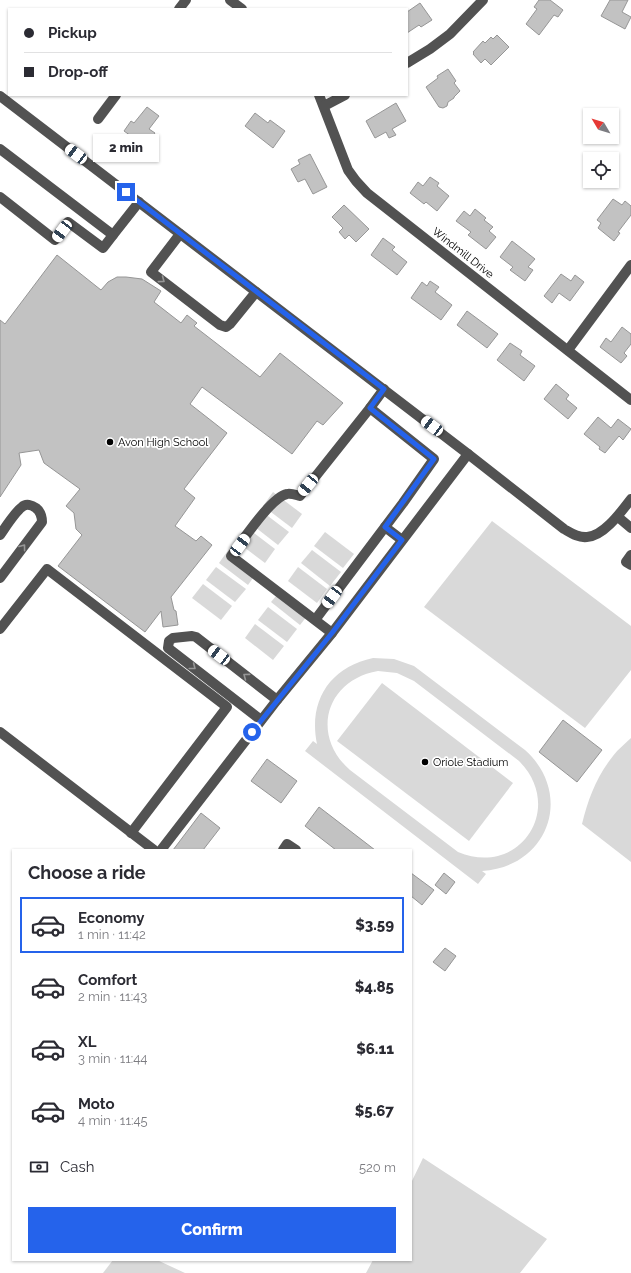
<!DOCTYPE html>
<meta charset="utf-8">
<style>
:root{--surface:#fff;--page:#f2f2f3;--text:#2b2b33;--muted:#7c7c81;--line:#e1e1e2;--accent:#2563eb}
body{margin:0;font-family:Raleway,sans-serif;background:var(--page);color:var(--text);height:100vh;display:flex;flex-direction:column;font-size:15px;white-space:nowrap}
*{box-sizing:border-box;margin:0}
p{font-size:13px;color:var(--muted)}
.icon{flex:none;width:22px;height:22px;fill:none;stroke:currentColor;stroke-width:2;stroke-linecap:round;stroke-linejoin:round}
.map{position:relative;flex:1;overflow:hidden}
.panel{position:absolute;left:12px;top:849px;width:400px;height:412px;display:flex;flex-direction:column;background:var(--surface);border-radius:0px;box-shadow:0 1px 3px #0004}
.panel>*{flex:none}
.hud{position:absolute;left:8px;top:8px;width:400px;height:88px;border-radius:0px;box-shadow:0 1px 3px #0004;display:grid;align-content:center;height:88px;padding:0 16px;background:var(--surface)}
.needle{width:26px;rotate:308deg}
.controls{position:absolute;left:583px;top:108px;display:grid;gap:8px}
.controls a{display:grid;place-items:center;width:36px;height:36px;border-radius:0px;background:var(--surface);box-shadow:0 1px 3px #0004;font-size:20px}
.end{position:absolute;width:18px;height:18px;margin:-9px;border:5px solid #2563eb;background:#fff;box-shadow:0 0 0 2px #fff}
.from{border-radius:50%}
.bubble{position:absolute;height:28px;border-radius:0px;background:var(--surface);box-shadow:0 1px 3px #0004;font-size:13px;font-weight:800;line-height:28px;text-align:center}
.car{position:absolute;width:12px;height:24px;margin:-12px -6px;border-radius:5px;box-shadow:0 0 3px 1px #0007;background:linear-gradient(#fff 24%,#345 0 40%,#fff 0 76%,#345 0 86%,#fff 0)}
.hud b{display:flex;align-items:center;gap:14px;height:38px;font-size:15px}
.hud b+b{border-top:1px solid var(--line)}
.hud i{width:10px;height:10px;background:var(--text)}
ul{padding:0;list-style:none}
li{display:flex;align-items:center;gap:12px;height:56px;margin:0 8px 6px;padding:0 8px;border:2px solid transparent;border-radius:0px}
li div{flex:1}
li b{display:block;font-size:15px}
li em{font-style:normal;font-weight:800}
li.on{border-color:var(--accent)}
li>.icon{width:36px;height:36px;stroke-width:1.5}
h2{padding:0 16px;font-size:18px;line-height:48px}
.pay{display:flex;align-items:center;gap:10px;height:44px;padding:0 16px;font-size:15px}
.pay p{margin-inline-start:auto}
.cta{display:flex;gap:8px;margin-top:auto;padding:8px 16px}
.cta a{flex:1;height:46px;border-radius:0px;background:var(--accent);color:#fff;font-size:16px;font-weight:800;line-height:46px;text-align:center}
.map>svg:first-child{display:block}
</style>
<div class="map">
<svg width="631" height="1273" viewBox="0 0 631 1273">
<rect width="100%" height="100%" fill="#fff"/>
<g fill="#d9d9d9" fill-rule="evenodd">
<path d="M273 492 302 514 292 528 263 506Z"/>
<path d="M260 510 289 532 278 545 250 523Z"/>
<path d="M492 521 631 626V670L585 728 424 607Z"/>
<path d="M246 527 275 549 265 563 236 541Z"/>
<path d="M325 532 354 554 343 568 314 546Z"/>
<path d="M229 549 258 571 248 585 219 563Z"/>
<path d="M312 550 341 572 330 586 301 563Z"/>
<path d="M216 567 246 589 235 602 206 580Z"/>
<path d="M298 567 327 589 317 603 288 581Z"/>
<path d="M203 584 232 606 221 620 192 598Z"/>
<path d="M282 589 311 611 300 625 271 602Z"/>
<path d="M268 607 297 629 287 642 258 620Z"/>
<path d="M255 624 284 646 273 660 245 638Z"/>
<path d="M373 658 394 659 414 666 525 750C574 794 549 867 482 871L486 874 478 884 305 751 313 741 317 744C308 701 330 667 373 658ZM378 671 397 673 414 681 519 761C566 808 519 878 458 852L350 770C310 735 326 680 378 671Z"/>
<path d="M382 683 513 783 469 841 337 741Z"/>
<path d="M631 738V862L582 824C588 799 597 776 613 756 618 749 625 744 631 738Z"/>
<path d="M423 1158 547 1239 520 1273H366L373 1260H411V1183Z"/>
<path d="M113 1260H157L185 1273H103Z"/>
</g>
<g fill="#c2c2c2" stroke="#969696">
<path d="M539 0H550L563 10 558 17 554 15 539 35 526 24 537 9 534 7Z"/>
<path d="M610 0H628L622 12 631 17 625 29 601 16Z"/>
<path d="M420 3 432 20 421 27 419 25 407 33V12Z"/>
<path d="M497 35 509 47 491 65 485 59 481 63 473 54 474 53 473 52 483 41 485 43 491 37 493 39Z"/>
<path d="M448 69 456 81 454 83 460 91 454 97V98L448 102 447 106 443 108 439 107 426 87 438 78 437 76Z"/>
<path d="M396 103 406 121 392 129 396 135 389 138 386 132 375 138 366 121Z"/>
<path d="M147 107 159 116 149 129 155 133 145 146 124 131 131 121 134 123Z"/>
<path d="M255 113 268 123 270 120 285 131 273 148 245 126Z"/>
<path d="M310 154 327 187 313 194 305 179 298 182 291 169 300 164 298 160Z"/>
<path d="M430 177 439 183 437 186 449 196 437 211 426 202 424 204 410 193 418 182 423 186Z"/>
<path d="M613 199 622 205 625 201 631 206V215L618 232 620 233 614 241 598 228 601 223 597 220Z"/>
<path d="M344 205 369 229 356 242 349 235 345 239 339 232 343 228 332 217Z"/>
<path d="M475 209 486 218 484 220 493 227 489 231 496 237 486 249 468 235 471 232 456 221 464 211 470 216Z"/>
<path d="M383 238 395 247 392 250 407 262 397 275 371 255Z"/>
<path d="M512 241 535 259 528 267 533 270 525 281 510 270 513 267 500 257Z"/>
<path d="M57 255 101 290 108 282 117 277H126L142 279 161 291 154 302 181 323 187 315 197 323 194 326 260 377 280 353 343 403 323 425 317 421 292 454 202 387 190 404 227 433 184 489 195 498 175 526 196 541 201 536 212 545 171 597 174 610 176 611 178 625 163 627 161 611 145 632 58 566 82 535 76 529 74 513 66 506 80 489 44 463 39 450 19 453 21 465 0 497V320L5 324Z"/>
<path d="M561 274 571 281 575 275 584 282 570 301 559 293 552 303 544 296Z"/>
<path d="M430 281 439 287 435 292 452 305 441 320 411 298 422 282 427 286Z"/>
<path d="M467 311 498 334 487 348 457 325Z"/>
<path d="M622 327 631 334V344L624 353 627 356 621 363 600 347 606 338 611 342Z"/>
<path d="M510 343 522 351 520 355 535 366 524 381 497 360Z"/>
<path d="M556 384 569 395 566 399 577 408 568 419 544 399Z"/>
<path d="M598 417 611 428 618 419 631 429 623 440 619 436 605 453 599 449 600 447 584 434Z"/>
<path d="M563 720 602 750 577 782 539 752Z"/>
<path d="M267 759 297 781 281 803 251 781Z"/>
<path d="M319 807 375 850H336L305 826Z"/>
<path d="M201 813 220 828 203 850H173Z"/>
<path d="M411 873 434 890 422 905 411 896Z"/>
<path d="M444 873 455 882 446 894 435 885Z"/>
<path d="M445 948 456 956 445 971 433 962Z"/>
</g>
<g fill="none" stroke-linecap="round" stroke-linejoin="round">
<g stroke="#525252" stroke-width="10">
<path d="M230 0 242 9"/>
<path d="M179 9 186 0"/>
<path d="M407 63 430 49 450 34 483 0"/>
<path d="M319 95 348 170 356 181 367 193 631 400"/>
<path d="M0 96 468 454 564 529C571 533 578 538 587 537 604 536 621 512 631 499"/>
<path d="M324 106 345 95"/>
<path d="M98 119 116 95"/>
<path d="M0 149 113 235 139 202"/>
<path d="M0 197 55 240 68 222 103 248 113 235"/>
<path d="M180 234 151 272 220 325 226 327 230 324 256 292"/>
<path d="M568 350 631 265"/>
<path d="M370 408 384 389"/>
<path d="M618 517 631 528"/>
<path d="M385 527 402 540"/>
<path d="M0 535C5 528 15 512 22 507 26 503 32 505 36 508 41 512 42 517 42 522L0 578"/>
<path d="M631 555 626 562 631 565"/>
<path d="M315 620 403 503 434 459 370 408 300 496C296 495 291 493 287 494 271 497 242 542 231 556L332 633"/>
<path d="M0 629 47 569 227 707 131 833"/>
<path d="M261 720 168 648 169 641 173 638 192 636 196 637 277 700"/>
<path d="M0 732 154 850"/>
<path d="M161 850 277 700 332 633 468 454"/>
<path d="M283 850 287 844 296 850"/>
</g>
</g>
<defs><path id="oneway-chevron" d="M-2-3.5L2.5 0L-2 3.5" fill="none" stroke-width="1.6" stroke-linecap="round" stroke-linejoin="round"/></defs>
<g stroke="#979797">
<use href="#oneway-chevron" transform="translate(162 280) rotate(37)"/>
<use href="#oneway-chevron" transform="translate(23 547) rotate(-53)"/>
<use href="#oneway-chevron" transform="translate(193 667) rotate(38)"/>
<use href="#oneway-chevron" transform="translate(246 676) rotate(-143)"/>
</g>
<g fill="none" stroke-linecap="round" stroke-linejoin="round">
<path stroke="#2563eb" stroke-width="5" d="M126 192 384 389 370 408 434 459 385 527 402 540 332 633 252 732"/>
</g>
<g fill="#000" stroke="#fff" stroke-width="1.5">
<circle cx="110" cy="442" r="4"/>
<circle cx="425" cy="762" r="4"/>
</g>
<g text-anchor="middle" dominant-baseline="central" stroke-width="3.5" stroke-linejoin="round" paint-order="stroke">
<g font-size="11" fill="#000" stroke="#fff">
<text transform="translate(463 253) rotate(38)">Windmill Drive</text>
</g>
<g font-size="11" fill="#000" stroke="#fff" text-anchor="start">
<text x="118" y="442">Avon High School</text>
<text x="433" y="762">Oriole Stadium</text>
</g>
</g>
</svg>
<div class="controls">
<a><svg class="needle" viewBox="-14 -14 28 28"><path d="M0-13l5 13h-10z" fill="#e53935"/><path d="M0 13l5-13h-10z" fill="#7c7c81"/></svg></a>
<a><svg class="icon" aria-label="locate" viewBox="0 0 24 24"><circle cx="12" cy="12" r="6"/><path d="M12 2v4M12 18v4M2 12h4M18 12h4"/></svg></a>
</div>
<i class="end from" style="left:252px;top:732px"></i>
<i class="end" style="left:126px;top:192px"></i>
<div class="bubble" style="left:93px;top:134px;width:66px">2 min</div>
<i class="car" style="left:76px;top:154px;rotate:307deg"></i>
<i class="car" style="left:62px;top:231px;rotate:217deg"></i>
<i class="car" style="left:432px;top:426px;rotate:307deg"></i>
<i class="car" style="left:308px;top:485px;rotate:219deg"></i>
<i class="car" style="left:240px;top:545px;rotate:37deg"></i>
<i class="car" style="left:332px;top:597px;rotate:217deg"></i>
<i class="car" style="left:219px;top:655px;rotate:307deg"></i>
<div class="hud">
<b><i class="from"></i>Pickup</b>
<b><i></i>Drop-off</b>
</div>
<section class="panel">
<h2>Choose a ride</h2>
<ul>
<li class="on"><svg class="icon" aria-label="car" viewBox="0 0 24 24"><path d="M5 17H2v-5l4-1 3-4h7l3 4 3 1v5h-3M9 17h6M6 11h13"/><circle cx="7" cy="17" r="2"/><circle cx="17" cy="17" r="2"/></svg><div><b>Economy</b><p>1 min · 11:42</p></div><em>$3.59</em></li>
<li><svg class="icon" aria-label="car" viewBox="0 0 24 24"><path d="M5 17H2v-5l4-1 3-4h7l3 4 3 1v5h-3M9 17h6M6 11h13"/><circle cx="7" cy="17" r="2"/><circle cx="17" cy="17" r="2"/></svg><div><b>Comfort</b><p>2 min · 11:43</p></div><em>$4.85</em></li>
<li><svg class="icon" aria-label="car" viewBox="0 0 24 24"><path d="M5 17H2v-5l4-1 3-4h7l3 4 3 1v5h-3M9 17h6M6 11h13"/><circle cx="7" cy="17" r="2"/><circle cx="17" cy="17" r="2"/></svg><div><b>XL</b><p>3 min · 11:44</p></div><em>$6.11</em></li>
<li><svg class="icon" aria-label="car" viewBox="0 0 24 24"><path d="M5 17H2v-5l4-1 3-4h7l3 4 3 1v5h-3M9 17h6M6 11h13"/><circle cx="7" cy="17" r="2"/><circle cx="17" cy="17" r="2"/></svg><div><b>Moto</b><p>4 min · 11:45</p></div><em>$5.67</em></li>
</ul>
<div class="pay"><svg class="icon" aria-label="cash" viewBox="0 0 24 24"><path d="M3 7h18v10H3z"/><circle cx="12" cy="12" r="2"/></svg>Cash<p>520 m</p></div>
<div class="cta"><a>Confirm</a></div>
</section>
</div>
